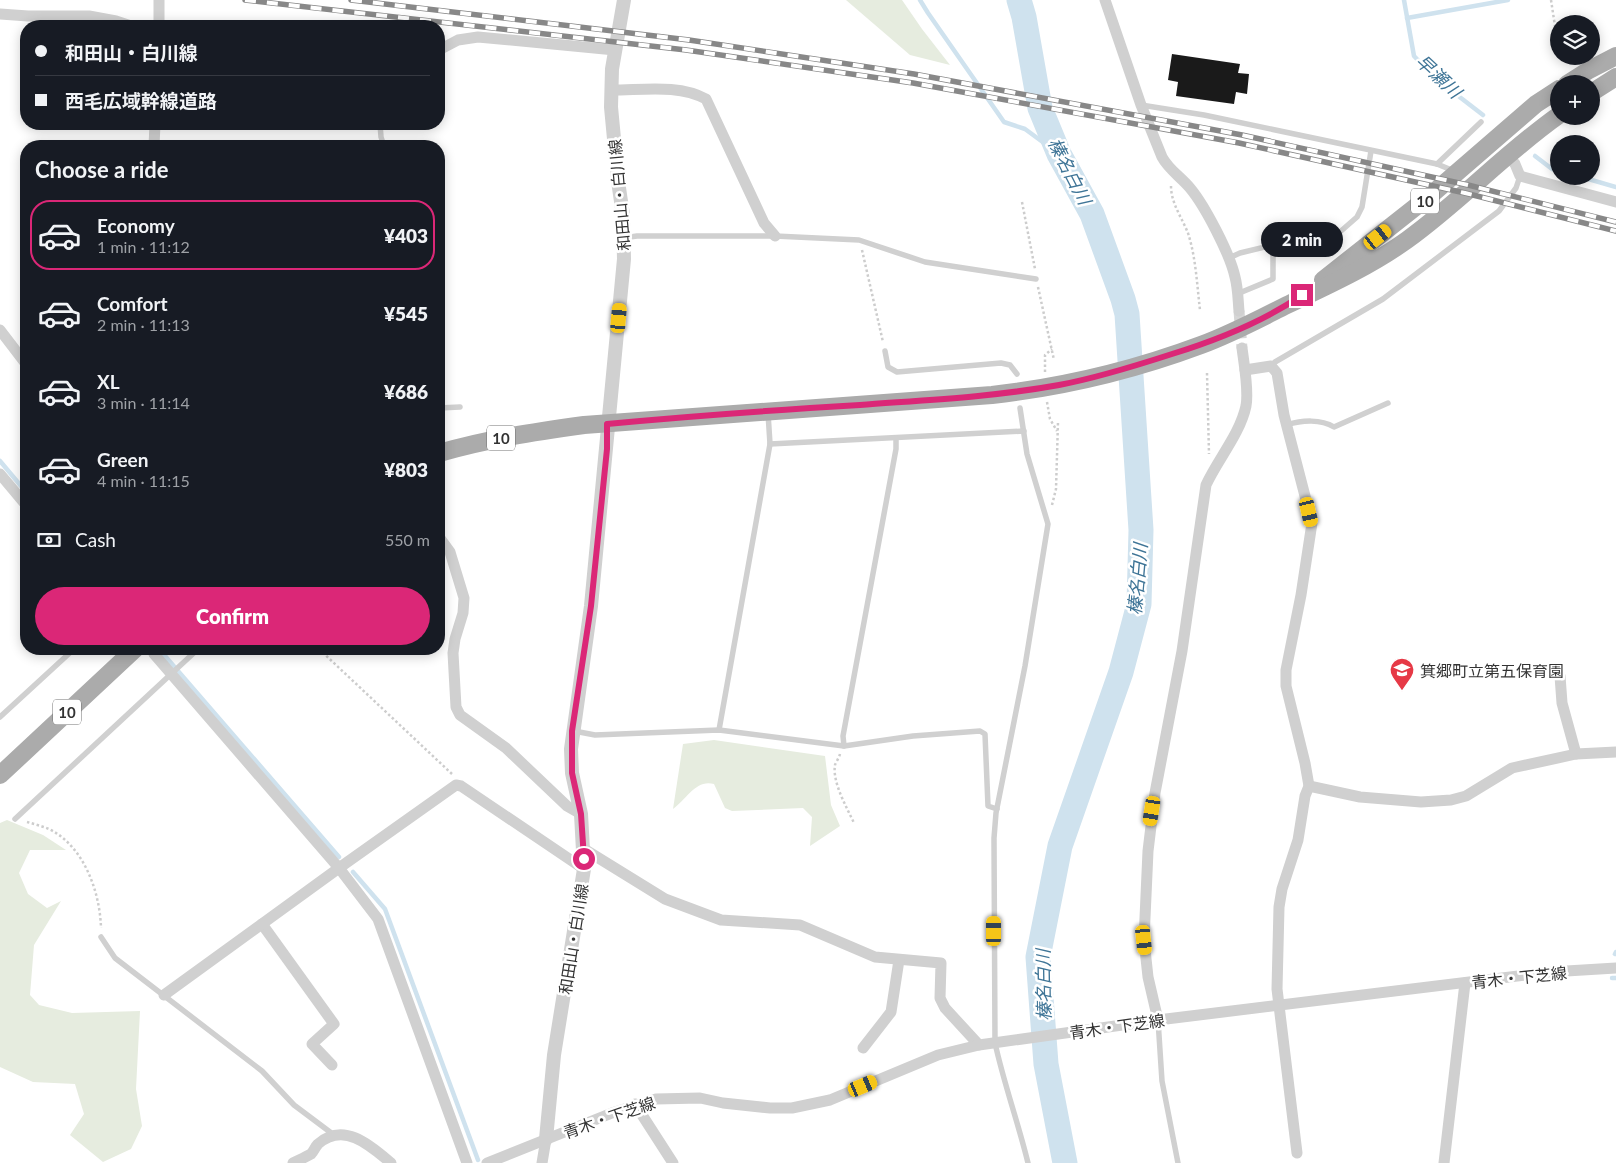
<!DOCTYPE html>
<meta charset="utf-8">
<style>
:root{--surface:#171b24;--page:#20242c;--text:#f1f3f6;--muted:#9ea1a6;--line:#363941;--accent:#db2777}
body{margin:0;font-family:Lato,"Noto Sans JP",sans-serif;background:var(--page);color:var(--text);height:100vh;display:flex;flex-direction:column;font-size:19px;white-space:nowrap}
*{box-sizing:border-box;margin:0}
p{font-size:16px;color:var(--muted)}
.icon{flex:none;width:28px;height:28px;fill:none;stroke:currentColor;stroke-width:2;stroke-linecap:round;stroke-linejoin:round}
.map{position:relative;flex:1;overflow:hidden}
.details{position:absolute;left:20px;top:140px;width:425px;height:515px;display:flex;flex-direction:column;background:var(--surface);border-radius:20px;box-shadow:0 2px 12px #0003}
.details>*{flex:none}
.hud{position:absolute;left:20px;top:20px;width:425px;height:110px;border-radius:20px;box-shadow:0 2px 12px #0003;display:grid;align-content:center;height:110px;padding:0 15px;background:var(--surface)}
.fabs{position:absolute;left:1550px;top:15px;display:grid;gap:10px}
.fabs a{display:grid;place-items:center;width:50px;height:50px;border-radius:50%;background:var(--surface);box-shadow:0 2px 12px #0003;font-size:25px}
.end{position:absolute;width:22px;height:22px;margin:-11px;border:6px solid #db2777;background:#fff;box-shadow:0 0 0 2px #fff}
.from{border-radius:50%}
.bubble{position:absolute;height:35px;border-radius:18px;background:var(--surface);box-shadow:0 2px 12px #0003;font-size:16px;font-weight:800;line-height:35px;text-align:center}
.car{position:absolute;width:15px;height:30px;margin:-15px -8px;border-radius:6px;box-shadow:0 0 4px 1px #0007;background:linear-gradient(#f5c518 24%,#345 0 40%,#f5c518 0 76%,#345 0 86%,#f5c518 0)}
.hud b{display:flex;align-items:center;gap:18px;height:48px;font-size:19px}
.hud b+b{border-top:1px solid var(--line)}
.hud i{width:12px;height:12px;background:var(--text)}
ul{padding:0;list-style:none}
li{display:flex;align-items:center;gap:15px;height:70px;margin:0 10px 8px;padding:0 5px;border:2px solid transparent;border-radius:20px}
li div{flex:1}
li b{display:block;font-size:19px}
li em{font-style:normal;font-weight:800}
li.on{border-color:var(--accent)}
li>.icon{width:45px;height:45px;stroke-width:1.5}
h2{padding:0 15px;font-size:22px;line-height:60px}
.pay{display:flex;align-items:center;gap:12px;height:55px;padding:0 15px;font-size:19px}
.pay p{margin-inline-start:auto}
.action{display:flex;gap:10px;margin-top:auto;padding:10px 15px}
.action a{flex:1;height:58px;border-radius:30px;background:var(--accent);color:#fff;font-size:20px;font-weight:800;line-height:58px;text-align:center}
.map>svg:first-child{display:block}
</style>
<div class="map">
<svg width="1616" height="1163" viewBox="0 0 1616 1163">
<rect width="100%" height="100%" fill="#fff"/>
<g fill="#e6ecdf">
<path d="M846 0H902L922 29 950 65 910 55Z"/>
<path d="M714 740 825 756 831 805 840 826 810 846 812 817 803 808 732 811 725 808 714 784C696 779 687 799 673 809L683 744Z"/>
<path d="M7 820 43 835 66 850H30L19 873 28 894 47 908 61 901 34 945 30 995 39 1005 72 1013 140 1011 136 1089 142 1126 131 1149 103 1162 70 1135 84 1114 75 1084 33 1082 0 1067V823Z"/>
</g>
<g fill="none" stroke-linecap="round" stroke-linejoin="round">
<g stroke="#cfe2ee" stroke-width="4.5">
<path d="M920 0 928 13 1004 122 1025 129 1059 154"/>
<path d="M1404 0 1414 56 1435 78 1483 115"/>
<path d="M1407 18 1508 0"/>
<path d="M1535 156 1552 169 1559 171"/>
<path d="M1578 176 1616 187"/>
<path d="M0 461 26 492"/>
<path d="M159 649 339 857"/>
<path d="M353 872 385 909 478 1160"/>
<path d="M1615 954 1616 952"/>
<path d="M1612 978H1616"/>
</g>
<path stroke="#cfe2ee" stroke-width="25" d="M1019 0 1024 17 1040 108 1059 154 1092 214 1123 299 1127 314 1141 530 1139 604 1121 672 1060 846 1038 957 1046 1064 1065 1163"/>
</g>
<path fill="#1a1a1a" d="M1172 54 1240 64 1238 73 1249 74 1247 94 1236 92 1234 104 1176 96 1178 82 1168 80Z"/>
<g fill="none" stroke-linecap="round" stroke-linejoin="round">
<path stroke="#d6d6d6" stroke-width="11" stroke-dasharray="11 5.5" stroke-linecap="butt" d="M1239 311 1242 348"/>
<g stroke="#cdcdcd" stroke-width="2.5" stroke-dasharray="2.5 2.5" stroke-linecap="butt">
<path d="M1551 0 1555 26"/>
<path d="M1171 186C1171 203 1182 218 1188 233 1196 258 1197 285 1200 310"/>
<path d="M1022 202 1035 269"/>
<path d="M862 250 883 342"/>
<path d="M1038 287 1054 360"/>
<path d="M1045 372V355L1052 349"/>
<path d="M1207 373 1209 454"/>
<path d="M1047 402 1050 419 1057 431"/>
<path d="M1052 505 1056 489 1058 422"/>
<path d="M319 649 452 774"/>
<path d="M840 754C839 758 836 762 835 765 832 782 847 808 854 823"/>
<path d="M27 822C34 824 42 826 49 829 84 846 100 892 101 928"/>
</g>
<g stroke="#d0d0d0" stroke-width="5.5">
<path d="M1141 105 1204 115 1437 164 1454 171"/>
<path d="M380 124 381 137 384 146"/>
<path d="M1437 164 1481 122"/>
<path d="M623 238 637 236H775L859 240 925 262 1036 279"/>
<path d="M1229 258 1240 253 1273 245H1316L1333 238 1357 217 1362 207 1371 151"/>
<path d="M1237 294 1273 279V245"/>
<path d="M885 351 888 367 897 372 1001 363 1010 365 1017 374"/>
<path d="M1271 366 1275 362 1383 299 1499 211 1516 188 1520 176"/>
<path d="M439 408 460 407"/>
<path d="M1020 408 1027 454 1048 524 1025 666 996 813 994 838 995 1043C1004 1084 1018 1122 1028 1163"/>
<path d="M1287 425C1302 420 1321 419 1334 427L1388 403"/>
<path d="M770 444 1024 431"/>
<path d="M0 717 74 649"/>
<path d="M719 730 770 444 768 413"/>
<path d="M574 731 595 735 719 730 844 746 843 736 896 449V438"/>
<path d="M844 746 913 736 980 731 985 734 988 806 997 809"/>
<path d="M15 819 198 649"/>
<path d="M101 937 115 958 262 1071 294 1105 334 1135"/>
<path d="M1158 1020 1162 1081 1178 1163"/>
</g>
<g stroke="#d0d0d0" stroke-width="11">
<path d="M159 0V26"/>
<path d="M1105 0 1141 105 1162 157C1169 170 1181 177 1190 188 1205 206 1230 254 1235 277 1238 288 1238 300 1239 311"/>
<path d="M0 14 28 16H89L116 21 131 26"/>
<path d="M439 50 458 40 478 37 615 50"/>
<path d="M612 90C643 90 679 84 706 99L764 223 775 236"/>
<path d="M154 146 155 124"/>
<path d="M1508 155 1515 164 1520 176 1616 202"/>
<path d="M0 330 26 364"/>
<path d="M1245 370 1271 366 1277 373 1284 415 1312 523 1301 595 1286 670V686L1305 763 1309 786 1305 796 1298 840 1282 889 1279 907 1277 989 1297 1153"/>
<path d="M0 474 26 505"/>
<path d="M439 537 450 552 464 598 463 613 455 639 453 653 456 707 460 715 506 748 567 806 581 814"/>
<path d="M154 654 339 868 378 919 467 1163"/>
<path d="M1560 676 1562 703 1576 754"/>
<path d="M1309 786 1360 797 1421 802 1451 800 1466 796 1512 768 1576 754 1616 752"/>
<path d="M584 849 665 899 721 920 800 925 875 957 941 963 940 998 945 1008 979 1045"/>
<path d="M262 924 334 1024 312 1044 332 1065"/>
<path d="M164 995 339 868 456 785 461 786 584 869"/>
<path d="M1158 1020 1148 977 1144 940 1148 851 1155 793 1182 651 1206 485C1218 459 1240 434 1246 406 1249 390 1244 364 1242 348"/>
<path d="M863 1048 891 1012 899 960"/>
<path d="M635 1104 673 1163"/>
<path d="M293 1163C299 1160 306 1157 311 1154 314 1151 315 1147 318 1144 344 1121 371 1146 391 1163"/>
<path d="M487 1163 612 1113 656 1099 700 1098 723 1103 770 1108H792L830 1100 938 1055 979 1045 1158 1020 1550 972 1616 968"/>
<path d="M542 1163 546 1139"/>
<path d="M1444 1163 1465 983"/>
</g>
<path stroke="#d0d0d0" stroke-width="14" d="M546 1139 554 1055 584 869 581 814 572 773 571 749 591 606 624 259 623 215 618 181 611 107 612 69 624 0"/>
<g stroke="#ababab" stroke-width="18">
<path d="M1567 84 1589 70 1616 56"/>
<path d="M1591 93 1616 77"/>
<path d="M1323 280 1432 194 1536 104 1559 89"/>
<path d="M439 453C488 439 533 432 584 425L992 395C1063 387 1134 370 1201 345 1231 334 1259 319 1287 305 1329 285 1369 267 1407 240 1460 202 1505 153 1559 115"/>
<path d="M0 775 135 649"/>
</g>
<defs>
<g id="rail">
<path d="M245 0 686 50 913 83 1239 143 1465 193 1616 231"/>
<path d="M351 0 689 40 914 74 1242 135 1468 185 1616 222"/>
</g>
</defs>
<use href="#rail" stroke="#888" stroke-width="5.5"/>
<use href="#rail" stroke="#fff" stroke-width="4" stroke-dasharray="11" stroke-linecap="butt"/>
</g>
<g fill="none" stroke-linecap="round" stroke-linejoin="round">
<path stroke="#db2777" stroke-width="6" d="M584 859 581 814 572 773V731L591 606 607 449V424C691 416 776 410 860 405 926 400 993 397 1059 385 1097 378 1135 366 1172 354 1217 340 1263 322 1302 295"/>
</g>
<defs>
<symbol id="school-pin" viewBox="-11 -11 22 30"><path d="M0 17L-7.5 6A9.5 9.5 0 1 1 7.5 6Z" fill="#e63946" stroke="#fff"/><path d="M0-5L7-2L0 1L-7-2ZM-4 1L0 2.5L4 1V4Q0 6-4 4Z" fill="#fff"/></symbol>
</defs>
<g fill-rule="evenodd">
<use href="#school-pin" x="1388" y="656" width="28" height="38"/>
</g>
<g text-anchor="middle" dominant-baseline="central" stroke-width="5" stroke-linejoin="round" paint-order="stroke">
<g fill="#fff" stroke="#707070" stroke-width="1">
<rect x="1411" y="188.5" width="28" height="25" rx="4"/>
<rect x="487" y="425.5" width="28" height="25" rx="4"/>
<rect x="53" y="699.5" width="28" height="25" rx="4"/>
</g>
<g font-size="15" font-weight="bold" fill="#333">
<text x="1425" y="201">10</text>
<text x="501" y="438">10</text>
<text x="67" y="712">10</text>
</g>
<g font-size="16" fill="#333" stroke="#fff">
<text transform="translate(619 195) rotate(-95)">和田山・白川線</text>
<text transform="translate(573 939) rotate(-81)">和田山・白川線</text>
<text transform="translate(1519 977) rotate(-6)">青木・下芝線</text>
<text transform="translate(1117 1026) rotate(-8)">青木・下芝線</text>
<text transform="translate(609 1117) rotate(-19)">青木・下芝線</text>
</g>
<g font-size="16" fill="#333" stroke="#fff" text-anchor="start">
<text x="1420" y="670">箕郷町立第五保育園</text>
</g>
<g font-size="18" font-style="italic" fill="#3f7597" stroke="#fff">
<text transform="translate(1439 76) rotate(43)">早瀬川</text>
<text transform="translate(1070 171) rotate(63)">榛名白川</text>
<text transform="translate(1137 579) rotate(-85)">榛名白川</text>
<text transform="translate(1043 985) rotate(-91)">榛名白川</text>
</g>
</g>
</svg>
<div class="fabs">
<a><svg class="icon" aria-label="layers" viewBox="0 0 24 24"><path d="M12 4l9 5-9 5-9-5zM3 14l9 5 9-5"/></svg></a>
<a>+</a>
<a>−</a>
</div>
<i class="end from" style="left:584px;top:859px"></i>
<i class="end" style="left:1302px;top:295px"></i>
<div class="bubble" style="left:1261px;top:222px;width:82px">2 min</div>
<i class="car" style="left:1378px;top:237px;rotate:52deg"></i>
<i class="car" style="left:619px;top:318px;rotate:5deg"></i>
<i class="car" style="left:1309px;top:512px;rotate:167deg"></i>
<i class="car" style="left:1152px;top:811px;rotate:189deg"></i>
<i class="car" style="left:994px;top:931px;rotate:0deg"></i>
<i class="car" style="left:1144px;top:940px;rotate:174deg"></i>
<i class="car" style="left:863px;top:1086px;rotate:67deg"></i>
<div class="hud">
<b><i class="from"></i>和田山・白川線</b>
<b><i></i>西毛広域幹線道路</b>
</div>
<section class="details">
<h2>Choose a ride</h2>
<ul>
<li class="on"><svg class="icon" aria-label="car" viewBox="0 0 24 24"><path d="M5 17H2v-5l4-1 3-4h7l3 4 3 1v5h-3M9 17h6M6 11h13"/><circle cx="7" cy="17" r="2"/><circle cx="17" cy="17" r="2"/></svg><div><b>Economy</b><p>1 min · 11:12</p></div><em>¥403</em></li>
<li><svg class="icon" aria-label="car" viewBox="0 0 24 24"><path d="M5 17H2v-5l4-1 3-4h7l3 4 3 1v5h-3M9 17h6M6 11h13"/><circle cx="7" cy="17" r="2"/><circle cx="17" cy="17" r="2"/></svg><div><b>Comfort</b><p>2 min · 11:13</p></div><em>¥545</em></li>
<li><svg class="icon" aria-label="car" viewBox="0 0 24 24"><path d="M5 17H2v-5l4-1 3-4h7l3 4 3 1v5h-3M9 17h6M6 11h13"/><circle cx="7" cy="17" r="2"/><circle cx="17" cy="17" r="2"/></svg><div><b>XL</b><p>3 min · 11:14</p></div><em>¥686</em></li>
<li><svg class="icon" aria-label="car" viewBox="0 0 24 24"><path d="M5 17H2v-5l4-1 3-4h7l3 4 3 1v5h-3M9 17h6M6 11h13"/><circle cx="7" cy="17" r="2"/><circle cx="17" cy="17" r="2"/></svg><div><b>Green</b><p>4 min · 11:15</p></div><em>¥803</em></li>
</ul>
<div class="pay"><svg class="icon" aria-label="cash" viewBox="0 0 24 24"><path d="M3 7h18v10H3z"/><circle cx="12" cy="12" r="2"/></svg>Cash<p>550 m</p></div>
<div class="action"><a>Confirm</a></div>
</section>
</div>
